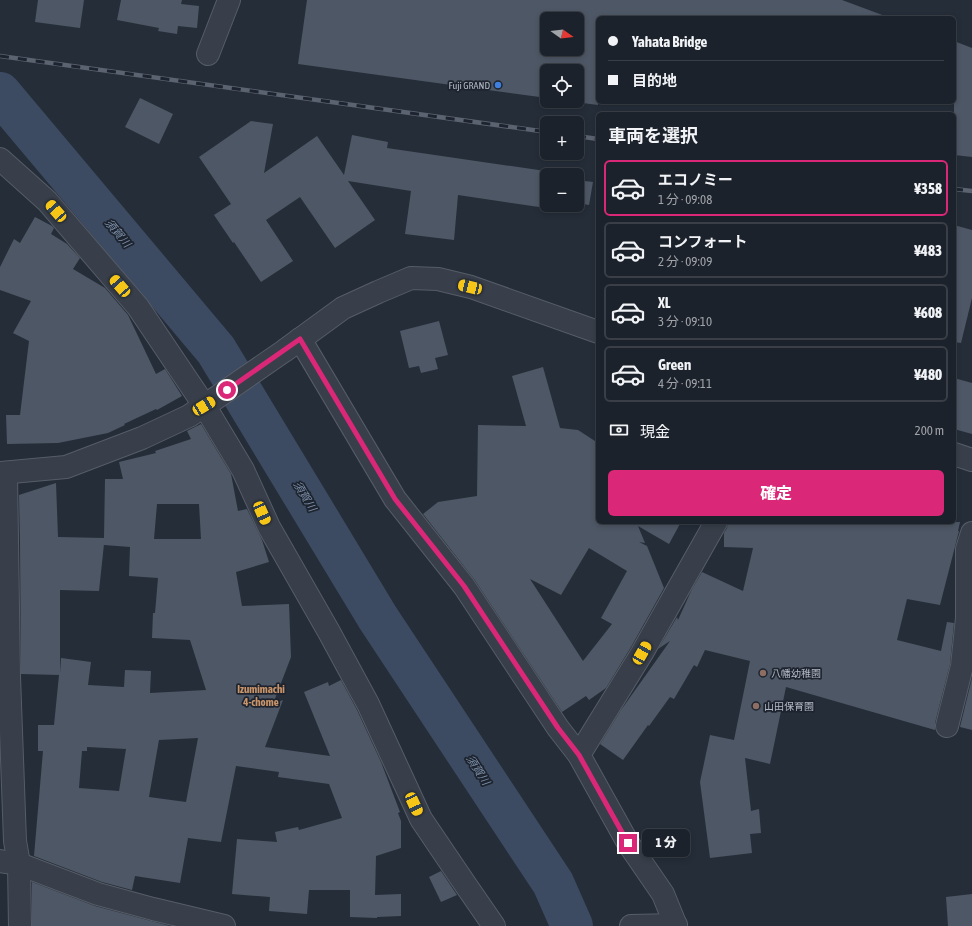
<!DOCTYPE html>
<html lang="ja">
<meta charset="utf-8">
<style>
:root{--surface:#1c222b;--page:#292f37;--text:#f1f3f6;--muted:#a0a4a9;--line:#3a3f47;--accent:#db2777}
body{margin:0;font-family:"Asap Condensed","Noto Sans JP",sans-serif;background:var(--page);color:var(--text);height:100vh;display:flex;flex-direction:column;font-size:15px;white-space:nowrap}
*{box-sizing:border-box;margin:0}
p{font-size:13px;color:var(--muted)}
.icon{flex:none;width:22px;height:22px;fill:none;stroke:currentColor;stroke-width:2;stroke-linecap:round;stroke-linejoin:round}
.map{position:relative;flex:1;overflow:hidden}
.drawer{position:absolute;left:596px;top:112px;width:360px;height:412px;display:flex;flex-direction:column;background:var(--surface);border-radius:6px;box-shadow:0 2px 6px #0003,0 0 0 1px var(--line)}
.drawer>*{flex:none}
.top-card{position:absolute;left:596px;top:16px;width:360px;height:88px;border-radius:6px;box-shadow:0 2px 6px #0003,0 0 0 1px var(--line);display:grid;align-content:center;height:88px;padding:0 12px;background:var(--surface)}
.needle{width:26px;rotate:104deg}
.buttons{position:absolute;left:540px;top:12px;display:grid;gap:8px}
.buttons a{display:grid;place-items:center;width:44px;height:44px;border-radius:6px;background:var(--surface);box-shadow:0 2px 6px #0003,0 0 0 1px var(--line);font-size:20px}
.end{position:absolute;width:18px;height:18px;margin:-9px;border:5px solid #db2777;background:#fff;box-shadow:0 0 0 2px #fff}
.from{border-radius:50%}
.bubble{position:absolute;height:28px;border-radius:6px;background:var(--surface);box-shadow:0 2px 6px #0003,0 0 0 1px var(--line);font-size:13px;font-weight:800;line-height:28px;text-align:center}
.car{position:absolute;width:12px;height:24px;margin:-12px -6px;border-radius:5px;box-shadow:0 0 3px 1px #0007;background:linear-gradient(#f5c518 24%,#345 0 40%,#f5c518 0 76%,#345 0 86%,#f5c518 0)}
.top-card b{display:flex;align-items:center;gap:14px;height:38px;font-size:15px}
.top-card b+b{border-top:1px solid var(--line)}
.top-card i{width:10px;height:10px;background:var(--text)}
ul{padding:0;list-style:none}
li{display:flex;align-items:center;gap:12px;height:56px;margin:0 8px 6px;padding:0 4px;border:2px solid var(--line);border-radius:6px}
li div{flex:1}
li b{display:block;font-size:15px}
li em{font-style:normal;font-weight:800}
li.current{border-color:var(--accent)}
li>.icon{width:36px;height:36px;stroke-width:1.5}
h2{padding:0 12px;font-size:18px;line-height:48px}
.pay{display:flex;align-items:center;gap:10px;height:44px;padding:0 12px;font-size:15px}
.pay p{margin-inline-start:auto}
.button{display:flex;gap:8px;margin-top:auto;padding:8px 12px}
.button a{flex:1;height:46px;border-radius:6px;background:var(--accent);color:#fff;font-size:16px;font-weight:800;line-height:46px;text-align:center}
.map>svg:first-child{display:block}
</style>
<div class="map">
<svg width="972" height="926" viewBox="0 0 972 926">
<rect width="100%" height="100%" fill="#252d39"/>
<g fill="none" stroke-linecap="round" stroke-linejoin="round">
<path stroke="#3c4b61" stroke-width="42" d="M0 93 200 331 216 350 378 618 553 883 572 926"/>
</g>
<g fill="#4e5765" fill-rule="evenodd">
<path d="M38 0H84L80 28 35 22Z"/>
<path d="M121 0H182L181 4 199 6 197 28 178 26 177 34 158 31 159 28 117 20Z"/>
<path d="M307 0H842L885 16 884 18H598V105L567 101H577V71H547V98L298 64ZM547 19H577V49H547Z"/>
<path d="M954 41 972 48V157L954 155Z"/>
<path d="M140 98 173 114 159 144 125 127Z"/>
<path d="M251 121 273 124 264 173 317 136 344 175 352 135 388 142 387 148 559 173V175H547V205H555V208H546L458 195 454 240 405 234 411 191 348 181 375 220 335 248 300 197 266 220 293 261 261 282 234 242 233 243 214 215 231 204 199 157Z"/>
<path d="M577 180 593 182 589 205 577 203Z"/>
<path d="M35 217 52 226 54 228 51 234 67 244 80 258 73 269 105 288 128 315 156 374 165 369 182 396 157 410 156 409 124 424 125 425 108 433 58 443 7 444 6 415H20L29 341 13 333 31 301 0 290V267L14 239 20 243Z"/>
<path d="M954 225 972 230V298L961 343 954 342Z"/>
<path d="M439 321 448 355 435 358 438 369 421 373 419 366 409 368 400 331Z"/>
<path d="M543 367 560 428 578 430 598 443V522H681L669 544 638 526 645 543 639 542 647 546 664 588 631 647 606 688 589 700 586 696 562 712 474 579 423 514 438 502 477 496 478 425 526 426 512 376ZM589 548 627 571 601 618 612 624 583 661 530 579 561 595Z"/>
<path d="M954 378 972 383V434L954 429Z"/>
<path d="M201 424 231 474 238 511 247 509 262 540 269 562 236 572 242 606 289 604 291 657 273 704 283 700 265 747 330 756 304 692 328 682 329 686 341 680 357 710 381 762 400 812 398 813 401 821V848L376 856 375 895 401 894V916L377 917V918L350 917V890H309L307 914 269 911 270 897 232 894 237 839 277 842 275 832 298 827 299 830 342 818 329 784 278 777 279 772 236 766 221 842 188 838 180 883 135 876 132 890 102 882 34 856 43 751H38V725H54L59 675 21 674 20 544 19 495 56 483 58 537 104 538 105 479H123L119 462 156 453 155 451 191 439 187 431ZM157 504H199L201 539H154ZM104 544V545L130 547 129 576 158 578 155 613H153L152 638 190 640 206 690 150 693 151 671 125 670 124 687 88 685 91 662 61 658 60 673V590L99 591ZM198 738 186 802 149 797 159 740ZM87 747 126 749 119 791 79 788 82 751H87Z"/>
<path d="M728 522H960L958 531H959L940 605 907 599 897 640 941 651 947 622 954 623 950 664 935 723V730L786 687 770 764 745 758 751 811 759 809 761 833 750 834 752 853 710 858 700 782 710 735 734 740 750 661 705 650 697 667 694 665 674 699 670 697 649 726 648 725 623 760 600 744 621 710 670 641 658 649 677 617 678 620 692 589 702 572 743 591 753 548 724 547V533L727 528Z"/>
<path d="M972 678V730L960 727Z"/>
<path d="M441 871 457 895 441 902 429 877Z"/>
<path d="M32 882 95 906 170 926H32Z"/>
<path d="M972 894V926H948L946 897Z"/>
</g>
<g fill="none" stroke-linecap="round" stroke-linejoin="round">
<defs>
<g id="street">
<path d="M208 54 229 0"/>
<path d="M0 159 47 201 138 307 204 405 243 470 269 527 329 632 368 704 421 819 465 884 494 926"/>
<path d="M300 339 395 499 464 586 558 728 579 755 628 843 663 894 676 926"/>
<path d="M954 454 972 460"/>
<path d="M0 473 66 467 142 438 189 416 216 398 284 351 343 308 378 292 411 278 438 279 471 287 598 332"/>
<path d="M6 473 9 676 15 841 19 864 20 926"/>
<path d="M947 726 962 666 967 618V549L972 533"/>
<path d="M579 755 642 653 716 522"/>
<path d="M0 861 19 864 98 894 153 909 224 926"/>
<path d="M631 926 676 925"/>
</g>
</defs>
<use href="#street" stroke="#565d68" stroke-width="24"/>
<use href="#street" stroke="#383f4a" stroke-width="22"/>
<defs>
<g id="rail">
<path d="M0 56 547 132"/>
<path d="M577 136 598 139"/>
<path d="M954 189 972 191"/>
</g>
</defs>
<use href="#rail" stroke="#5b6370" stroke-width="4.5"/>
<use href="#rail" stroke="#1d242f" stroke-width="3" stroke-dasharray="9" stroke-linecap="butt"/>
</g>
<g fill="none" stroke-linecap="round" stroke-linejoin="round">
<path stroke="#db2777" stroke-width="5" d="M227 390 300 339 395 499 464 586 558 728 579 755 628 843"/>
</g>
<circle fill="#3f7fe0" stroke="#1d242f" stroke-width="1.5" cx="498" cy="85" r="4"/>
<g fill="#8d6e63" stroke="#1d242f" stroke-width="1.5">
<circle cx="763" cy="673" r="4"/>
<circle cx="756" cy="706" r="4"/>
</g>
<g text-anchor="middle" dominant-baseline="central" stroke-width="3.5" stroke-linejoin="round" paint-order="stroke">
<g font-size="10" fill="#b4bac5" stroke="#1d242f" text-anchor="start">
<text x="490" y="85" text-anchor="end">Fuji GRAND</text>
<text x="771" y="673">八幡幼稚園</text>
<text x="764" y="706">山田保育園</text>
</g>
<g font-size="11" font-style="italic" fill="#7e90aa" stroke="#1d242f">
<text transform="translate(118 233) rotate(50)">須賀川</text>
<text transform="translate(305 496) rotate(59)">須賀川</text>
<text transform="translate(478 770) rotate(57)">須賀川</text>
</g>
<g font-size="11" font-weight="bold" fill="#ca956a" stroke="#1d242f">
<text x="261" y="689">Izumimachi<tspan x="261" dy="13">4-chome</tspan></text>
</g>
</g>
</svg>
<div class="buttons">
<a><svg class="needle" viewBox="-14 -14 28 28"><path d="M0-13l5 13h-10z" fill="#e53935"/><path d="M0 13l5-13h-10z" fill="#a0a4a9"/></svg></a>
<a><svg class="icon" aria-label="locate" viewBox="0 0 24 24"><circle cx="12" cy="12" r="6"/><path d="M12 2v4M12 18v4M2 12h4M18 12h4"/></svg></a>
<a>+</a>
<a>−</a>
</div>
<i class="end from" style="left:227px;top:390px"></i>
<i class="end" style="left:628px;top:843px"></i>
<div class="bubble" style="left:642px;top:829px;width:48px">1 分</div>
<i class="car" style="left:56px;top:211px;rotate:319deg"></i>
<i class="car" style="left:120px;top:286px;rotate:319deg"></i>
<i class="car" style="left:470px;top:287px;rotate:283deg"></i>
<i class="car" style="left:204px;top:406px;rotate:59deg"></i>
<i class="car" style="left:262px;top:513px;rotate:156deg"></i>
<i class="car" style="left:642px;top:653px;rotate:30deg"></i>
<i class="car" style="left:414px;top:804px;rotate:155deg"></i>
<div class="top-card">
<b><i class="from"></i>Yahata Bridge</b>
<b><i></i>目的地</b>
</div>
<section class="drawer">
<h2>車両を選択</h2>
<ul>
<li class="current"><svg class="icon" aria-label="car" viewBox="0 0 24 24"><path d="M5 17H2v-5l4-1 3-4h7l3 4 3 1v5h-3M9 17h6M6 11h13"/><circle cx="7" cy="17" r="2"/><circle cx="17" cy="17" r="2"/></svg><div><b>エコノミー</b><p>1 分 · 09:08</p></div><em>¥358</em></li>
<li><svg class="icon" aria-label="car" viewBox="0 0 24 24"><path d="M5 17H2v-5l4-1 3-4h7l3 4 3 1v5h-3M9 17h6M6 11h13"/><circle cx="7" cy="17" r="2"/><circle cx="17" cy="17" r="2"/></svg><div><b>コンフォート</b><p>2 分 · 09:09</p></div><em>¥483</em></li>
<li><svg class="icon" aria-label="car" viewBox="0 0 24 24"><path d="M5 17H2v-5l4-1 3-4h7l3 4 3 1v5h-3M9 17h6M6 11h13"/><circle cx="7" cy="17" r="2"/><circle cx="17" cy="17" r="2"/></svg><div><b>XL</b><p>3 分 · 09:10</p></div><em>¥608</em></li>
<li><svg class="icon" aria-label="car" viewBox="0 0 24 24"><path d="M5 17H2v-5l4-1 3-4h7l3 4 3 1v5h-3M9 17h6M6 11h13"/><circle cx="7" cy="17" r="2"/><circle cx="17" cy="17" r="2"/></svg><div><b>Green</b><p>4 分 · 09:11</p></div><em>¥480</em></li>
</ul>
<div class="pay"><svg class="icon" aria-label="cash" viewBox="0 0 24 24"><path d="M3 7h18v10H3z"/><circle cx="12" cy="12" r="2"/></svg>現金<p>200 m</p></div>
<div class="button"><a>確定</a></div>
</section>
</div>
